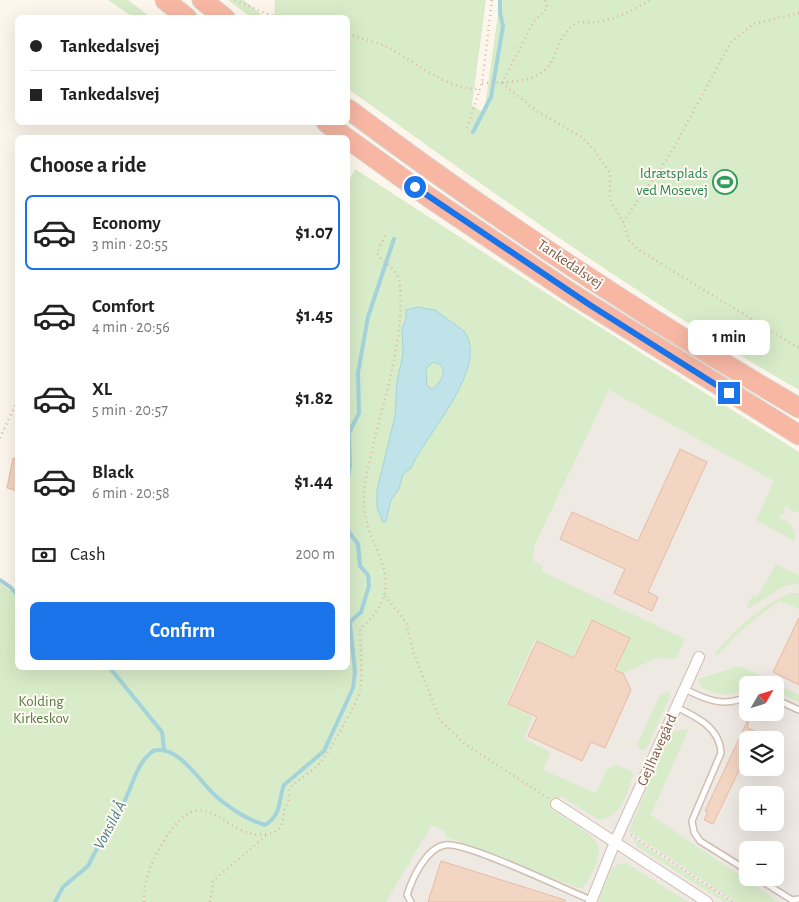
<!DOCTYPE html>
<meta charset="utf-8">
<style>
:root{--surface:#fff;--page:#f2f2f2;--text:#222;--muted:#767676;--line:#e0e0e0;--accent:#1a73e8}
body{margin:0;font-family:"Alegreya Sans",sans-serif;background:var(--page);color:var(--text);height:100vh;display:flex;flex-direction:column;font-size:19px;white-space:nowrap}
*{box-sizing:border-box;margin:0}
p{font-size:16px;color:var(--muted)}
.icon{flex:none;width:28px;height:28px;fill:none;stroke:currentColor;stroke-width:2;stroke-linecap:round;stroke-linejoin:round}
.map{position:relative;flex:1;overflow:hidden}
.sheet{position:absolute;left:15px;top:135px;width:335px;height:535px;display:flex;flex-direction:column;background:var(--surface);border-radius:8px;box-shadow:0 5px 20px #0002}
.sheet>*{flex:none}
.banner{position:absolute;left:15px;top:15px;width:335px;height:110px;border-radius:8px;box-shadow:0 5px 20px #0002;display:grid;align-content:center;height:110px;padding:0 15px;background:var(--surface)}
.needle{width:32px;rotate:51deg}
.controls{position:absolute;left:739px;top:676px;display:grid;gap:10px}
.controls a{display:grid;place-items:center;width:45px;height:45px;border-radius:8px;background:var(--surface);box-shadow:0 5px 20px #0002;font-size:25px}
.end{position:absolute;width:22px;height:22px;margin:-11px;border:6px solid #1a73e8;background:#fff;box-shadow:0 0 0 2px #fff}
.from{border-radius:50%}
.bubble{position:absolute;height:35px;border-radius:8px;background:var(--surface);box-shadow:0 5px 20px #0002;font-size:16px;font-weight:700;line-height:35px;text-align:center}
.banner b{display:flex;align-items:center;gap:18px;height:48px;font-size:19px}
.banner b+b{border-top:1px solid var(--line)}
.banner i{width:12px;height:12px;background:var(--text)}
ul{padding:0;list-style:none}
li{display:flex;align-items:center;gap:15px;height:75px;margin:0 10px 8px;padding:0 5px;border:2px solid transparent;border-radius:8px}
li div{flex:1}
li b{display:block;font-size:19px}
li em{font-style:normal;font-weight:700}
li.current{border-color:var(--accent)}
li>.icon{width:45px;height:45px;stroke-width:1.5}
h2{padding:0 15px;font-size:22px;line-height:60px}
.pay{display:flex;align-items:center;gap:12px;height:55px;padding:0 15px;font-size:19px}
.pay p{margin-inline-start:auto}
.action{display:flex;gap:10px;margin-top:auto;padding:10px 15px}
.action a{flex:1;height:58px;border-radius:8px;background:var(--accent);color:#fff;font-size:20px;font-weight:700;line-height:58px;text-align:center}
.map>svg:first-child{display:block}
</style>
<div class="map">
<svg width="799" height="902" viewBox="0 0 799 902">
<rect width="100%" height="100%" fill="#fdf6ec"/>
<path fill="#efe9e4" fill-rule="evenodd" d="M609 389 799 495V902H386L390 891 396 807 536 544ZM748 685H775V712H748ZM748 740H775V768H748ZM748 795H775V822H748ZM748 850H775V878H748Z"/>
<g fill="#d8ecc9">
<path d="M108 0H128L150 17H133Z"/>
<path d="M228 0H244L264 17H250Z"/>
<path d="M275 0H486L472 105 484 113 500 0H799V390C642 300 495 194 348 89V18L274 17Z"/>
<path d="M355 169 560 302 799 452V512L790 511 788 506 783 508 785 513 780 515 781 521 786 519 788 524H791L795 537 794 541 756 520 774 481 609 390 535 545 532 560 543 566 541 571 685 639 676 659 657 658 624 673 617 669 630 637 591 619 573 657 535 640 506 704 533 717 524 738 551 753 543 770 596 793 607 769 617 765 632 771 633 776C625 797 623 815 599 820L561 796 552 809C588 837 618 836 583 888H578L444 836 446 832 432 825 386 902H0V583L10 591 17 589 18 668H348V183Z"/>
<path d="M776 564 799 575V583L783 587 748 609V604L753 595 757 597Z"/>
<path d="M791 593H799V609L780 601C763 612 748 625 733 638 728 644 723 652 717 655L715 653C736 629 761 605 791 593Z"/>
<path d="M740 666 799 695V702L775 691V685H763L750 679 745 689C726 697 720 696 702 688L699 680 701 678Z"/>
<path d="M669 691 670 696 647 747 644 750 639 749 637 745 660 695Z"/>
<path d="M689 728 651 815 779 902H736L629 831 668 738 673 732Z"/>
<path d="M631 837 731 902H724L638 847Z"/>
<path d="M621 863H626L688 902H598L612 868Z"/>
</g>
<path fill="#bfe3e8" stroke="#a5d3da" fill-rule="evenodd" d="M418 307 435 310 464 331C491 367 424 436 411 468L403 474 399 489 391 500 386 521 383 522 377 508V490L395 416 397 382 403 354 402 328 406 319V310ZM434 362 441 365C447 374 439 384 432 389L427 386 426 368Z"/>
<g fill="none" stroke-linecap="round" stroke-linejoin="round">
<g stroke="#a5d3da" stroke-width="4">
<path d="M473 132 491 97 503 26 500 13V0"/>
<path d="M348 478 350 466 349 433 359 413 358 373 368 317 394 239"/>
<path d="M0 580 10 587 18 595"/>
<path d="M110 668 162 732 164 749"/>
<path d="M55 902 63 887 88 866 113 817C132 800 131 767 153 751 178 743 201 784 218 798 233 810 246 819 265 825 282 815 278 801 284 785L324 751 353 688 355 672 350 625 351 621 361 612 369 586 368 575 360 566 358 544 349 532 348 526"/>
</g>
</g>
<g fill="#f3d5c3" stroke="#e6bba3">
<path d="M680 449 707 462 648 592 658 597 652 611 614 593 625 569 560 539 572 512 638 541Z"/>
<path d="M13 458 18 459V491L7 488Z"/>
<path d="M799 618V685L773 672Z"/>
<path d="M592 620 630 638 615 670 623 673 631 690 605 748 591 742 582 761 528 736 537 717 508 704 537 641 574 658Z"/>
<path d="M748 720V728L756 732 753 740H748V752L713 824 704 820 708 812 705 811Z"/>
<path d="M441 861 565 900V902H428Z"/>
</g>
<g fill="none" stroke-linecap="round" stroke-linejoin="round">
<defs>
<g id="lane">
<path d="M685 689C706 700 725 708 748 696"/>
<path d="M775 699 799 710"/>
<path d="M676 707C697 717 720 728 721 753L692 821 694 832 700 841 748 871"/>
<path d="M757 878 792 900 799 899"/>
<path d="M411 902 407 895C412 879 426 848 445 845 465 841 566 890 591 900"/>
</g>
<g id="street">
<path d="M556 804 707 902"/>
<path d="M591 902 615 842 699 657"/>
</g>
<g id="highway">
<path d="M165 0 187 18"/>
<path d="M202 0 225 18"/>
<path d="M348 109C492 217 644 317 799 408"/>
<path d="M326 122 346 138"/>
<path d="M348 139 430 198 574 295 799 435"/>
</g>
</defs>
<use href="#lane" stroke="#d1beb0" stroke-width="8"/>
<use href="#street" stroke="#d1beb0" stroke-width="12"/>
<use href="#highway" stroke="#dad1cd" stroke-width="21"/>
<g stroke="#d9b8a5" stroke-width="2.5" stroke-dasharray="1 4" stroke-linecap="butt">
<path d="M235 0 267 14 282 18"/>
<path d="M799 13 753 24 731 42 671 153 623 222 629 240 637 249 799 348"/>
<path d="M348 34C360 38 373 41 385 46 416 61 445 90 480 89"/>
<path d="M482 83C499 83 533 83 546 69 560 54 555 36 578 22 606 25 627 13 651 0"/>
<path d="M502 83 535 110 582 137 595 151 610 173V200L623 222"/>
<path d="M502 83 534 21 547 8 545 0"/>
<path d="M467 128 482 83 492 0"/>
<path d="M0 438 18 399"/>
<path d="M385 596 406 622 413 651 440 720 465 744 548 798"/>
<path d="M631 835 733 902"/>
<path d="M144 902C144 877 152 860 165 839 207 774 221 841 268 834 282 831 283 823 284 812 285 807 288 803 289 798 289 796 288 793 289 790 294 781 313 772 320 763 329 752 358 702 360 690 363 671 360 648 360 629 416 580 363 552 364 498 364 478 371 457 375 438 387 389 404 337 400 286 399 267 384 266 377 253L386 233"/>
<path d="M210 902 213 881 268 834"/>
</g>
<use href="#lane" stroke="#fff" stroke-width="5"/>
<use href="#street" stroke="#fff" stroke-width="10"/>
<use href="#highway" stroke="#f7b7a3" stroke-width="19"/>
</g>
<g fill="none" stroke-linecap="round" stroke-linejoin="round">
<path stroke="#1a73e8" stroke-width="6" d="M415 187 590 305 729 393"/>
</g>
<defs>
<symbol id="stadium-ring" viewBox="-11 -11 22 22"><circle r="9.5" fill="#fffaf3" stroke="#2e9e5b" stroke-width="1.5"/><path d="M0-5a6.5 5 0 1 0 0 10a6.5 5 0 1 0 0-10ZM-3.5-1.8h7v3.6h-7Z" fill="#2e9e5b"/></symbol>
</defs>
<g fill-rule="evenodd">
<use href="#stadium-ring" x="711" y="168" width="28" height="28"/>
</g>
<g text-anchor="middle" dominant-baseline="central" stroke-width="4" stroke-linejoin="round" paint-order="stroke">
<g font-size="15" fill="#27864d" stroke="#fffaf3" text-anchor="end">
<text x="708" y="173">Idrætsplads<tspan x="708" dy="17">ved Mosevej</tspan></text>
</g>
<g font-size="15" fill="#7a5c4d" stroke="#fffaf3">
<text transform="translate(570 264) rotate(34)">Tankedalsvej</text>
<text transform="translate(657 750) rotate(-66)">Gejlhavegård</text>
</g>
<g font-size="15" fill="#537a41" stroke="#fffaf3">
<text x="41" y="701">Kolding<tspan x="41" dy="17">Kirkeskov</tspan></text>
</g>
<g font-size="16" font-style="italic" fill="#437c86" stroke="#fffaf3">
<text transform="translate(110 825) rotate(-62)">Vonsild Å</text>
</g>
</g>
</svg>
<div class="controls">
<a><svg class="needle" viewBox="-14 -14 28 28"><path d="M0-13l5 13h-10z" fill="#e53935"/><path d="M0 13l5-13h-10z" fill="#767676"/></svg></a>
<a><svg class="icon" aria-label="layers" viewBox="0 0 24 24"><path d="M12 4l9 5-9 5-9-5zM3 14l9 5 9-5"/></svg></a>
<a>+</a>
<a>−</a>
</div>
<i class="end from" style="left:415px;top:187px"></i>
<i class="end" style="left:729px;top:393px"></i>
<div class="bubble" style="left:688px;top:320px;width:82px">1 min</div>
<div class="banner">
<b><i class="from"></i>Tankedalsvej</b>
<b><i></i>Tankedalsvej</b>
</div>
<section class="sheet">
<h2>Choose a ride</h2>
<ul>
<li class="current"><svg class="icon" aria-label="car" viewBox="0 0 24 24"><path d="M5 17H2v-5l4-1 3-4h7l3 4 3 1v5h-3M9 17h6M6 11h13"/><circle cx="7" cy="17" r="2"/><circle cx="17" cy="17" r="2"/></svg><div><b>Economy</b><p>3 min · 20:55</p></div><em>$1.07</em></li>
<li><svg class="icon" aria-label="car" viewBox="0 0 24 24"><path d="M5 17H2v-5l4-1 3-4h7l3 4 3 1v5h-3M9 17h6M6 11h13"/><circle cx="7" cy="17" r="2"/><circle cx="17" cy="17" r="2"/></svg><div><b>Comfort</b><p>4 min · 20:56</p></div><em>$1.45</em></li>
<li><svg class="icon" aria-label="car" viewBox="0 0 24 24"><path d="M5 17H2v-5l4-1 3-4h7l3 4 3 1v5h-3M9 17h6M6 11h13"/><circle cx="7" cy="17" r="2"/><circle cx="17" cy="17" r="2"/></svg><div><b>XL</b><p>5 min · 20:57</p></div><em>$1.82</em></li>
<li><svg class="icon" aria-label="car" viewBox="0 0 24 24"><path d="M5 17H2v-5l4-1 3-4h7l3 4 3 1v5h-3M9 17h6M6 11h13"/><circle cx="7" cy="17" r="2"/><circle cx="17" cy="17" r="2"/></svg><div><b>Black</b><p>6 min · 20:58</p></div><em>$1.44</em></li>
</ul>
<div class="pay"><svg class="icon" aria-label="cash" viewBox="0 0 24 24"><path d="M3 7h18v10H3z"/><circle cx="12" cy="12" r="2"/></svg>Cash<p>200 m</p></div>
<div class="action"><a>Confirm</a></div>
</section>
</div>
